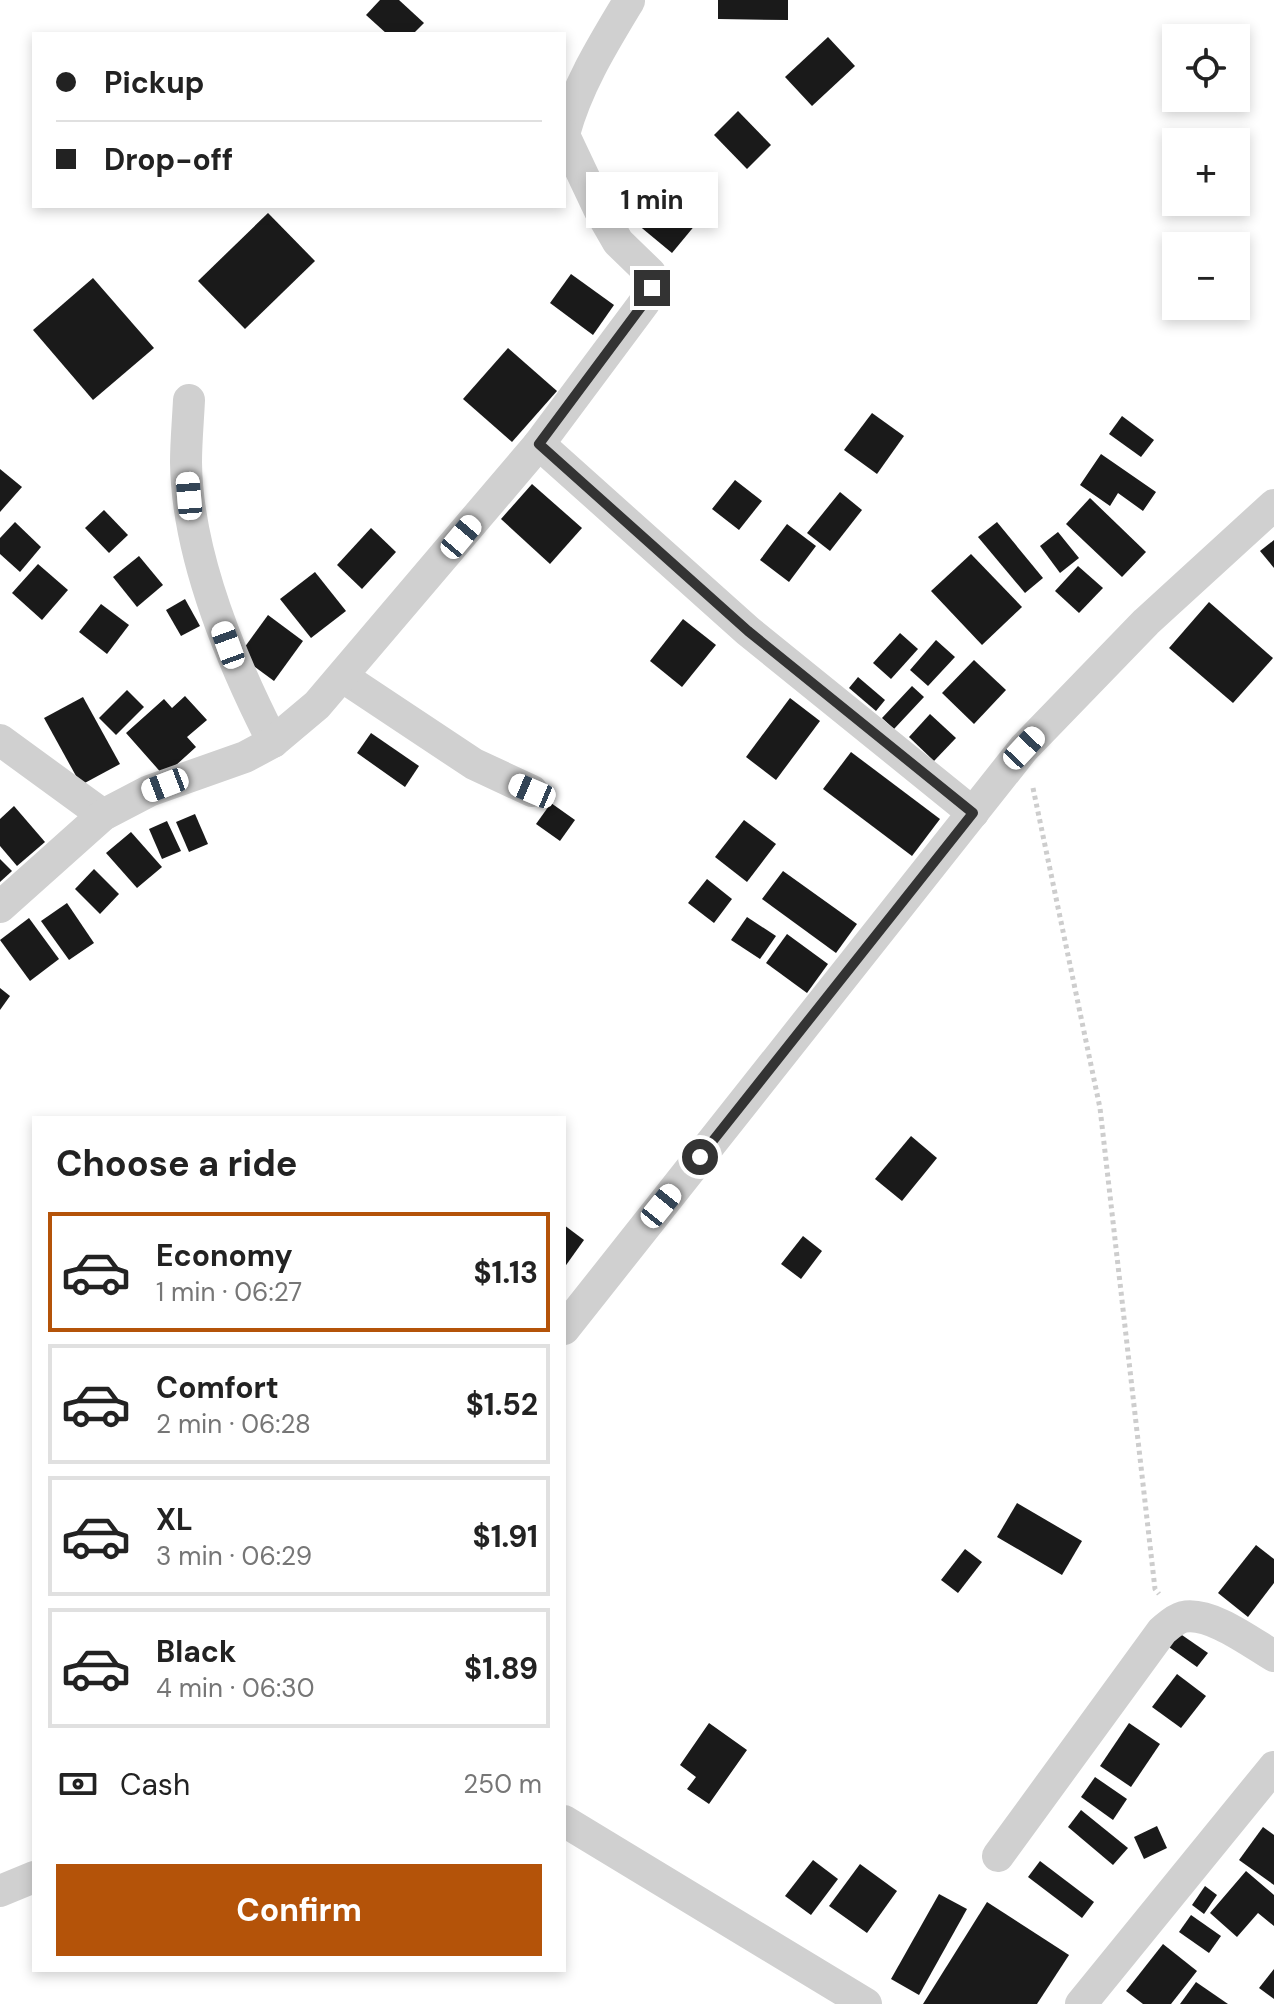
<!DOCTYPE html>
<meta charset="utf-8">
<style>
:root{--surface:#fff;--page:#f2f2f2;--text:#222;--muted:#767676;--line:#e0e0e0;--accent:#b45309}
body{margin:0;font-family:"DM Sans",sans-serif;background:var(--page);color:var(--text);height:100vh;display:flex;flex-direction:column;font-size:30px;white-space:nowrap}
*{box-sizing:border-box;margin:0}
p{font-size:26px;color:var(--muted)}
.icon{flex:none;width:44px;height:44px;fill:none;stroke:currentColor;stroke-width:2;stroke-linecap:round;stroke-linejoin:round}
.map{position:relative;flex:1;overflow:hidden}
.side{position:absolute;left:32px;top:1116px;width:534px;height:856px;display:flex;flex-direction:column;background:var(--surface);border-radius:0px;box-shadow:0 4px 12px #0003}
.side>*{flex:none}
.hud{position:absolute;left:32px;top:32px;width:534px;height:176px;border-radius:0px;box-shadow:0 4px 12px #0003;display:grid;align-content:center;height:176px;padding:0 24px;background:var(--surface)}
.fabs{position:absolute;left:1162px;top:24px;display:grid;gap:16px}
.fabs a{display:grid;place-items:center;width:88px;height:88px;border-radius:0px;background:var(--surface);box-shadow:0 4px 12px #0003;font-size:40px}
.end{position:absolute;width:36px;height:36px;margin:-18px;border:10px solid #333;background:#fff;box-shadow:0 0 0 4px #fff}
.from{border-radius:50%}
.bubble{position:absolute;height:56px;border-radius:0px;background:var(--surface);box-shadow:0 4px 12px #0003;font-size:26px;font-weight:700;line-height:56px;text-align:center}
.car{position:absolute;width:24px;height:48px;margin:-24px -12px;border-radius:10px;box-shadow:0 0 6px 2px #0007;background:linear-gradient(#fff 24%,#345 0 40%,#fff 0 76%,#345 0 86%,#fff 0)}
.hud b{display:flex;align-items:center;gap:28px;height:76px;font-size:30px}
.hud b+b{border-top:2px solid var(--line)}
.hud i{width:20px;height:20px;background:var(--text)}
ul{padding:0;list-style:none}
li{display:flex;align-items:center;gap:24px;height:120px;margin:0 16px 12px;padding:0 8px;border:4px solid var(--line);border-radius:0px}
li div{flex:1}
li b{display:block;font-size:30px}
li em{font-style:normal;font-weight:700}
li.active{border-color:var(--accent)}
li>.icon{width:72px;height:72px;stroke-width:1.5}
h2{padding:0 24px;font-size:36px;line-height:96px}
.pay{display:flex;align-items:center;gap:20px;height:88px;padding:0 24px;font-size:30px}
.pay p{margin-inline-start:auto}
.action{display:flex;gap:16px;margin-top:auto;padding:16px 24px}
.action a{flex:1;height:92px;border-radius:0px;background:var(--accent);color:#fff;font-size:32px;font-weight:700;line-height:92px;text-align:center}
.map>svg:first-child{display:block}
</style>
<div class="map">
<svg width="1274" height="2004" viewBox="0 0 1274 2004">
<rect width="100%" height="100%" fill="#fff"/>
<g fill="#1a1a1a">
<path d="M380 0H399L424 23 413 34H387L366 15Z"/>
<path d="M718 0H788V20L718 19Z"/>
<path d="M828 37 855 66 812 106 785 77Z"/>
<path d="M738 111 771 145 747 169 714 135Z"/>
<path d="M661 195 696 224 672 253 637 224Z"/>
<path d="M268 213 315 261 245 329 198 281Z"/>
<path d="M571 274 614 305 593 335 550 303Z"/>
<path d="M93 278 154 348 93 400 33 330Z"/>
<path d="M508 348 557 391 512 442 463 399Z"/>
<path d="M872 413 904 436 877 474 844 450Z"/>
<path d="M1122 416 1154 440 1141 457 1109 434Z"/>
<path d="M1101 454 1156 492 1143 511 1118 493 1110 506 1080 485Z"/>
<path d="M0 469 22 487 0 512Z"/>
<path d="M735 480 762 501 739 530 712 509Z"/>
<path d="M532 484 582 528 550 564 501 519Z"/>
<path d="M840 492 862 510 830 551 807 533Z"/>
<path d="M1090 498 1146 552 1122 577 1066 524Z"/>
<path d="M104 510 128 535 109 553 85 528Z"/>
<path d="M15 522 41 547 20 572 0 554V538Z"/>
<path d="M997 522 1043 578 1025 593 978 537Z"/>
<path d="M787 524 816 546 789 582 760 560Z"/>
<path d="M371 528 396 552 362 589 337 565Z"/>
<path d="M1058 532 1079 558 1060 573 1040 546Z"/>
<path d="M1274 540V568L1260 551Z"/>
<path d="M971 554 1022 607 982 645 931 591Z"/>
<path d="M139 556 163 585 137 607 113 577Z"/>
<path d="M38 564 68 590 42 620 12 593Z"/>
<path d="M1078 566 1103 588 1079 613 1055 591Z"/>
<path d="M315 572 346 611 311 638 280 599Z"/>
<path d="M185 599 200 626 181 636 166 610Z"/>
<path d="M1209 602 1273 658 1233 703 1169 648Z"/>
<path d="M101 604 129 625 107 654 79 632Z"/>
<path d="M268 615 303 641 274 681 239 655Z"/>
<path d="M683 619 716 645 682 687 650 661Z"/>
<path d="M900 633 918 649 891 679 873 663Z"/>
<path d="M936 640 955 657 928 686 910 670Z"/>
<path d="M974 660 1006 690 974 724 942 693Z"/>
<path d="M858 677 885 700 876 711 849 688Z"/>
<path d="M912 686 924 697 894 729 882 718Z"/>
<path d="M127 690 144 707 116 735 99 718Z"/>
<path d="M185 696 207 720 187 737 196 747 164 776 126 733 164 699 172 708Z"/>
<path d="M83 697 120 764 81 785 44 718Z"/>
<path d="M790 698 820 721 776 780 746 757Z"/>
<path d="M930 714 956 738 934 761 909 737Z"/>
<path d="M371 733 419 766 405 787 357 753Z"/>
<path d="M851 752 940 819 912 856 823 789Z"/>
<path d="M551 803 575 820 560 841 536 824Z"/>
<path d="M14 806 45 842 17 866 0 846V819Z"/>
<path d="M195 814 208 844 189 852 176 822Z"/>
<path d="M744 820 776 844 747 882 715 857Z"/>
<path d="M167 821 181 851 162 859 149 829Z"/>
<path d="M131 832 162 867 137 888 106 853Z"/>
<path d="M0 859 12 871 0 882Z"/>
<path d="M94 869 119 894 100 914 75 889Z"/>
<path d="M783 871 857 924 836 953 762 899Z"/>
<path d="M707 879 732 899 714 923 688 903Z"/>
<path d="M67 903 94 943 69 960 41 921Z"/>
<path d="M747 917 776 936 760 959 731 940Z"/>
<path d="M29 918 59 959 30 981 0 940Z"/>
<path d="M787 934 828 964 807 993 766 963Z"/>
<path d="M0 988 10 996 0 1010Z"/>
<path d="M911 1136 937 1158 902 1201 875 1179Z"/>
<path d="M564 1225 584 1240 564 1268Z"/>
<path d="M803 1236 822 1251 801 1279 781 1264Z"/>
<path d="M1017 1503 1082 1541 1062 1575 997 1537Z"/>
<path d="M1256 1545 1274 1559V1583L1248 1617 1218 1593Z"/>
<path d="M965 1549 982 1562 958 1593 941 1580Z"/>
<path d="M1179 1633 1208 1653 1197 1667 1169 1647Z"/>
<path d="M1177 1674 1206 1696 1181 1728 1152 1707Z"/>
<path d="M709 1723 747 1750 709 1804 687 1789 696 1777 680 1765Z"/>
<path d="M1129 1723 1160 1744 1131 1787 1100 1766Z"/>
<path d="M1095 1777 1127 1799 1113 1820 1081 1797Z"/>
<path d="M1081 1810 1128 1848 1113 1865 1068 1827Z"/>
<path d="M1157 1826 1167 1848 1144 1859 1134 1837Z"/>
<path d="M1263 1827 1274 1835V1885L1239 1860Z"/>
<path d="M813 1860 838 1879 811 1915 785 1896Z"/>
<path d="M1040 1861 1094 1902 1082 1918 1028 1877Z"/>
<path d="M860 1864 897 1891 867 1933 829 1906Z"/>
<path d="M1246 1871 1274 1895V1926L1258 1913 1237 1937 1210 1913Z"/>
<path d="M1205 1886 1217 1895 1204 1914 1192 1905Z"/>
<path d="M939 1894 967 1909 919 1995 891 1979Z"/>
<path d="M987 1902 1069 1955 1037 2004H923Z"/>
<path d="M1191 1915 1221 1936 1209 1953 1179 1932Z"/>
<path d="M1163 1944 1197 1971 1171 2004H1143L1126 1991Z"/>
<path d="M1274 1969V1999L1259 1988Z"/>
<path d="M1196 1982 1228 2004H1180Z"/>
</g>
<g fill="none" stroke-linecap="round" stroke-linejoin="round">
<path stroke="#cdcdcd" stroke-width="5" stroke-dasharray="4 4" stroke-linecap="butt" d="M1033 788 1100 1108 1155 1589 1159 1594"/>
<g stroke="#d0d0d0" stroke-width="32">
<path d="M564 134C577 86 603 44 629 1"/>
<path d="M189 400C188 421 186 442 186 462 187 555 231 660 273 742"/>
<path d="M539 444 748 631 973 813"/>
<path d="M343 677 474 764 532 791"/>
<path d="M0 740 103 815"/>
<path d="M0 907 103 815 149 791 245 757 273 742 317 705 539 444 644 303 652 288 650 273 618 242 599 209 564 135"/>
<path d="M564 1329 1024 748 1146 622 1274 505"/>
<path d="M564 1821 866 2004"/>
<path d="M998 1856 1162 1631C1168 1626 1175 1619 1183 1617 1210 1611 1252 1643 1274 1656"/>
<path d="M0 1891 34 1877"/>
<path d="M1081 2004 1274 1767"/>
</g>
</g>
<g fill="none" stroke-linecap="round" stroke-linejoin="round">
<path stroke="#333" stroke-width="10" d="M652 288 644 303 539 444 748 631 973 813 700 1157"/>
</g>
</svg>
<div class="fabs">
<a><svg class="icon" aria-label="locate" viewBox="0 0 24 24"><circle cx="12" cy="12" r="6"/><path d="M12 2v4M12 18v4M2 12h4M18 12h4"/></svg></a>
<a>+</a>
<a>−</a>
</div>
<i class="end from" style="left:700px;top:1157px"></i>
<i class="end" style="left:652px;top:288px"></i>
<div class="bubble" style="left:586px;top:172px;width:132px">1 min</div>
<i class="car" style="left:189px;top:496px;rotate:355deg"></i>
<i class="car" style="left:461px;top:537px;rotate:40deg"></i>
<i class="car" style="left:228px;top:645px;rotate:340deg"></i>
<i class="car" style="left:1024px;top:748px;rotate:43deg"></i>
<i class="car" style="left:165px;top:785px;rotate:249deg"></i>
<i class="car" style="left:532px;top:791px;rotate:293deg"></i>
<i class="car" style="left:661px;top:1206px;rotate:39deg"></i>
<div class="hud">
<b><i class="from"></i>Pickup</b>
<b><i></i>Drop-off</b>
</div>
<section class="side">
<h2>Choose a ride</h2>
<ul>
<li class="active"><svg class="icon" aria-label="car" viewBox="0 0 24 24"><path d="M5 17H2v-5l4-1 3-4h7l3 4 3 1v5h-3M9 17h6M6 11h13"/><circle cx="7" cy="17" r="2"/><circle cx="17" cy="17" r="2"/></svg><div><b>Economy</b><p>1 min · 06:27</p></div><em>$1.13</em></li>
<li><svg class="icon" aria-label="car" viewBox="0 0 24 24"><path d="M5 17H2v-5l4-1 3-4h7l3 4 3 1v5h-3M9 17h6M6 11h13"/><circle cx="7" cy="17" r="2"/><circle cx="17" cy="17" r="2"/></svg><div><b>Comfort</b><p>2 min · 06:28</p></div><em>$1.52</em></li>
<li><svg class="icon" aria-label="car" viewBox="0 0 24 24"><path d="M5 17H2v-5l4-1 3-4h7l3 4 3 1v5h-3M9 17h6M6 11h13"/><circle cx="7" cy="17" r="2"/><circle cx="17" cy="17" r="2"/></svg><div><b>XL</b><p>3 min · 06:29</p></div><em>$1.91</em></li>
<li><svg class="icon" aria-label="car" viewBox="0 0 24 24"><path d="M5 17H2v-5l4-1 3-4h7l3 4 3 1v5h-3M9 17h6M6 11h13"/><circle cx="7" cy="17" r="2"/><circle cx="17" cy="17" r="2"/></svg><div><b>Black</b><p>4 min · 06:30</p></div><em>$1.89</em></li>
</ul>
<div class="pay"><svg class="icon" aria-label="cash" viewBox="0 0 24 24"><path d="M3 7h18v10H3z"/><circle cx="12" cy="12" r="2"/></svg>Cash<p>250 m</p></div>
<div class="action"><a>Confirm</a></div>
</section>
</div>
